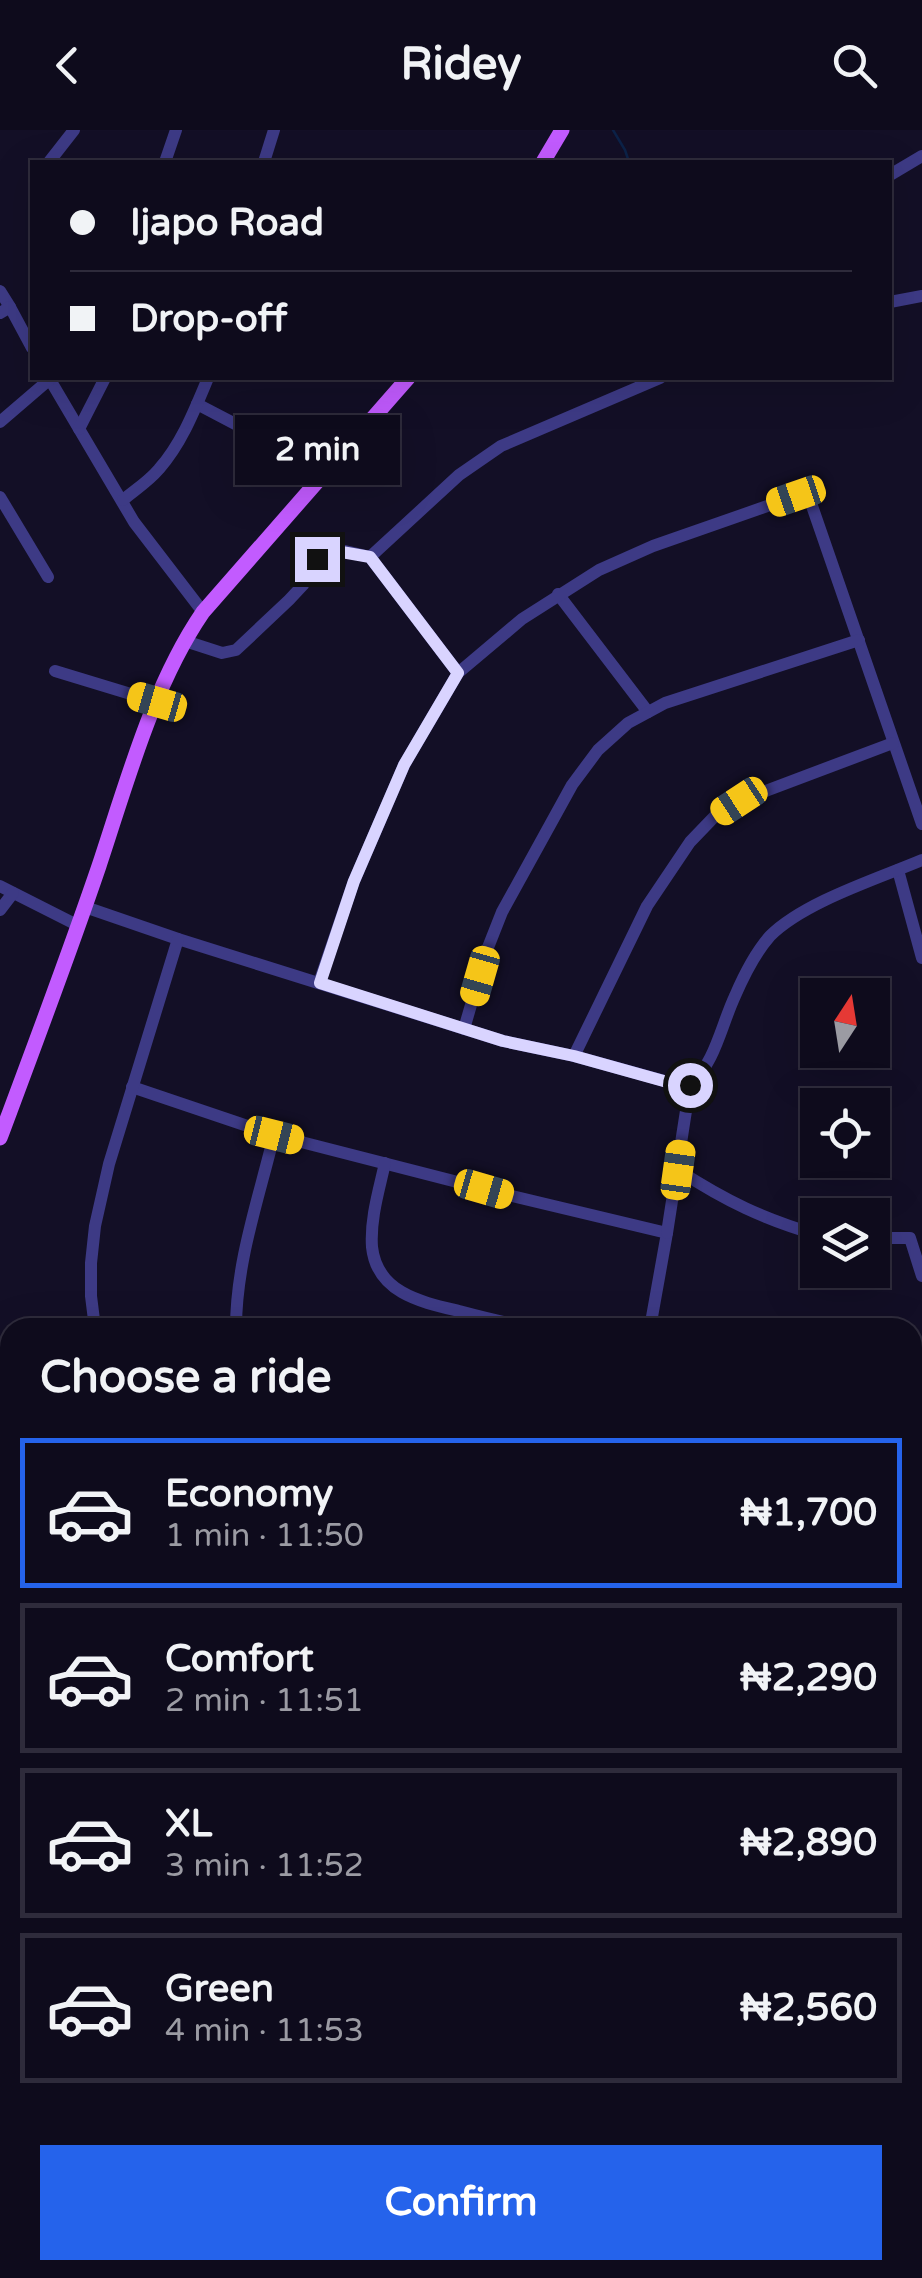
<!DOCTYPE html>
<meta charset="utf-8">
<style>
:root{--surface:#0e0b1c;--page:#171425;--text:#f1f3f6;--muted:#9b9ba3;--line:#2e2b3b;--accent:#2563eb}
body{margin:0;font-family:"Varela Round",sans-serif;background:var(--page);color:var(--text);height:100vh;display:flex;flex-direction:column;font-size:38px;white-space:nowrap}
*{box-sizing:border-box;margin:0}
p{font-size:32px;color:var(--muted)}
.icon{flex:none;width:55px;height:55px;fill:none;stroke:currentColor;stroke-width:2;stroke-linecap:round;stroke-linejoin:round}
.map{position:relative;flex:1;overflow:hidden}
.side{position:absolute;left:0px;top:1188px;width:922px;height:962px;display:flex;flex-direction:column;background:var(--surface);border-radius:30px 30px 0 0;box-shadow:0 10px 40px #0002,0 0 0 2px var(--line)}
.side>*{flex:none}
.top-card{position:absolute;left:30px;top:30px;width:862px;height:220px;border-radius:0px;box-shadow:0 10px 40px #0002,0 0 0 2px var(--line);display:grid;align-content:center;height:220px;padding:0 40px;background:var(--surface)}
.needle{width:65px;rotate:12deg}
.fabs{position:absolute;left:800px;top:848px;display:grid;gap:20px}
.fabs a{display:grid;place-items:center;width:90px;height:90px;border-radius:0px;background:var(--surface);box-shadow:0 10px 40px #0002,0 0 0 2px var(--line);font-size:50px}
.end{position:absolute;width:45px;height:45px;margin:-22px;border:12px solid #d9d4ff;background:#111;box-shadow:0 0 0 5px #111}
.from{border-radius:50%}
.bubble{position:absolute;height:70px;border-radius:0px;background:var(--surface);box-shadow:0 10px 40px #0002,0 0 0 2px var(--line);font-size:32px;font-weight:700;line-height:70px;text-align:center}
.car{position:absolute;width:30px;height:60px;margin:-30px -15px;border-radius:12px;box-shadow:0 0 8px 2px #0007;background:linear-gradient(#f5c518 24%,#345 0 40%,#f5c518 0 76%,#345 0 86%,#f5c518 0)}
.top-card b{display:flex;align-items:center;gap:35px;height:95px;font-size:38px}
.top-card b+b{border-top:2px solid var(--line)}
.top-card i{width:25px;height:25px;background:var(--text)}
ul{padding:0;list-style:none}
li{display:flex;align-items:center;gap:30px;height:150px;margin:0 20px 15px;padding:0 20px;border:5px solid var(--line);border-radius:0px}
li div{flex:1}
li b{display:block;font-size:38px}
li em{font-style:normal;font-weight:700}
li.current{border-color:var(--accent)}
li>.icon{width:90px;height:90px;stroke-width:1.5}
h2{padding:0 40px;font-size:45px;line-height:120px}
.cta{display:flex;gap:20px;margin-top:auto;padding:20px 40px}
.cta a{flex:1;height:115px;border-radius:0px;background:var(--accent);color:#fff;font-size:40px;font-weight:700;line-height:115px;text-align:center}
header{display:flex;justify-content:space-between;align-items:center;height:130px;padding:0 40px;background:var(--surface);font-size:45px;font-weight:700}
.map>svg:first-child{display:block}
</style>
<header><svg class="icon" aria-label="back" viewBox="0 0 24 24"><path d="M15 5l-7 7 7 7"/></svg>Ridey<svg class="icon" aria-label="search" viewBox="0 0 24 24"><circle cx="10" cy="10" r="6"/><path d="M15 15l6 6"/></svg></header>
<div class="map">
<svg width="922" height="2148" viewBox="0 0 922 2148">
<rect width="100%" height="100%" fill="#130f26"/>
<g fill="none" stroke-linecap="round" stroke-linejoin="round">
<g stroke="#0c2248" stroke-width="2.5">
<path d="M613 0 625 20 629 32"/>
<path d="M0 1853 10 1881"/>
<path d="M175 2140 184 2148"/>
</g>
<g stroke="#3d3a85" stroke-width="12">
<path d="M49 32 74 0"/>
<path d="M165 32 176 0"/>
<path d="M264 32 274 0"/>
<path d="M890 45 922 26"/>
<path d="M0 161 10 177"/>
<path d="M890 172 922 166"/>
<path d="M0 183 10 177 32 218"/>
<path d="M49 248 134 392 203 482"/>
<path d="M197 274 325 341"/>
<path d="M0 292 50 249"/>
<path d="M79 299 105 248"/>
<path d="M0 367 48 447"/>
<path d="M123 370C135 360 149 351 159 339 182 313 195 279 208 248"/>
<path d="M370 427 459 345 501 316 660 248"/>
<path d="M558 464 648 582"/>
<path d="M185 511 222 523 236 520 289 470 303 455 310 439 317 429 336 421H345L370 427 458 543"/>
<path d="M55 541 157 572"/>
<path d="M898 740 922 828"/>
<path d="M0 756 79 796"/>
<path d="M85 777 178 809 503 911 574 926 679 955H690"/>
<path d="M0 780 13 763"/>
<path d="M319 853 354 751 404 635 458 543 522 489 599 440 653 416 796 366H803L811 373 922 694"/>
<path d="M464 899 487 820 502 782 572 655 598 620 628 593 665 573 859 510"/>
<path d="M574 926 647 776 690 712 715 686 739 671 893 613"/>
<path d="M132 957 274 1005 512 1066 667 1103 650 1198"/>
<path d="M385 1033C379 1060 370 1089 372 1117 377 1163 421 1172 459 1181 481 1187 504 1192 527 1198"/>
<path d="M678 1040C726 1071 763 1089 818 1105"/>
<path d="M667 1103 690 955C715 933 721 896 735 866 744 845 755 823 770 806 804 772 877 749 922 730"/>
<path d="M872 1108H910L922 1146"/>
<path d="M95 1198 91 1166V1133L95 1096 109 1034 178 809"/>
<path d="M236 1198C236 1132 259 1068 274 1005"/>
<path d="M912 1389 922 1390"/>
<path d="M0 1516 10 1520"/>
<path d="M912 1568H922"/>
<path d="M912 1712 922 1723"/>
<path d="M912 1874 922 1866"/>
<path d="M912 2036 922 2048"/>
<path d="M342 2140 351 2148"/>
<path d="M465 2140 473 2148"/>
<path d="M731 2140 738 2148"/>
<path d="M585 2148 594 2141"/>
</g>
<g stroke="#c25bff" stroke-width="15">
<path d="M543 32 562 0"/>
<path d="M0 1008C34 917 68 827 99 736 127 652 153 555 203 482L408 248"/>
</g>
</g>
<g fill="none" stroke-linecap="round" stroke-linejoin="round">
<path stroke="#d9d4ff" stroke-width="12" d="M317 429 336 421 370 427 458 543 404 635 354 751 320 853 503 911 574 926 678 955H690"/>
</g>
</svg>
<div class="fabs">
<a><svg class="needle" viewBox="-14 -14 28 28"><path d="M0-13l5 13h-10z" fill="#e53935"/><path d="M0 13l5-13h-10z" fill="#9b9ba3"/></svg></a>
<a><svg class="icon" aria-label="locate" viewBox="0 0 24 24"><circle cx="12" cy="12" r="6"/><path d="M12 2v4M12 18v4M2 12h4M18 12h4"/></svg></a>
<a><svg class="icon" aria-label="layers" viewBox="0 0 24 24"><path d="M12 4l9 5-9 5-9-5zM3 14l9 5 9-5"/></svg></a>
</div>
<i class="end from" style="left:690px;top:955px"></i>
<i class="end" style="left:317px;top:429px"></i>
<div class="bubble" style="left:235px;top:285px;width:165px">2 min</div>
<i class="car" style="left:796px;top:366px;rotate:251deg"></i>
<i class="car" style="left:157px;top:572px;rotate:286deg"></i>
<i class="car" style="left:739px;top:671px;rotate:237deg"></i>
<i class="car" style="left:480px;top:846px;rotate:196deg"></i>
<i class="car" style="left:274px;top:1005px;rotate:104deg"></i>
<i class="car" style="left:678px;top:1040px;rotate:8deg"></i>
<i class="car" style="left:484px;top:1059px;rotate:106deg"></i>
<div class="top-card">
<b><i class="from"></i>Ijapo Road</b>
<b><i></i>Drop-off</b>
</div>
<section class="side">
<h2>Choose a ride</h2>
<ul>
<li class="current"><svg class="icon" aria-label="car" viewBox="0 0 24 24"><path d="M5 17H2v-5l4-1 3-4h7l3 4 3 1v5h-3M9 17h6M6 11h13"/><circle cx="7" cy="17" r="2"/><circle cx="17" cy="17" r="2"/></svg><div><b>Economy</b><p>1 min · 11:50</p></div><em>₦1,700</em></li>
<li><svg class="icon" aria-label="car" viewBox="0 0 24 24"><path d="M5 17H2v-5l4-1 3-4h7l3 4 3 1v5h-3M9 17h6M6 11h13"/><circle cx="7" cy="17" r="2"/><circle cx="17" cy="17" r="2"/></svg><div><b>Comfort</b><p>2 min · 11:51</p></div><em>₦2,290</em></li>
<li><svg class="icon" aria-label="car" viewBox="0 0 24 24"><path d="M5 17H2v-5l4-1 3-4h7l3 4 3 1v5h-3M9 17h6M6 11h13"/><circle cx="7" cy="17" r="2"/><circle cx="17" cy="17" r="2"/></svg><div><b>XL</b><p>3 min · 11:52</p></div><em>₦2,890</em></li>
<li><svg class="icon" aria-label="car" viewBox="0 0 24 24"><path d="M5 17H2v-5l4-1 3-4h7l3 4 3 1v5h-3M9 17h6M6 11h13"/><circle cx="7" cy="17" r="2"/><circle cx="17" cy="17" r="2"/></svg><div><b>Green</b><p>4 min · 11:53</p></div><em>₦2,560</em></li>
</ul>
<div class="cta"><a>Confirm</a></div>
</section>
</div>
